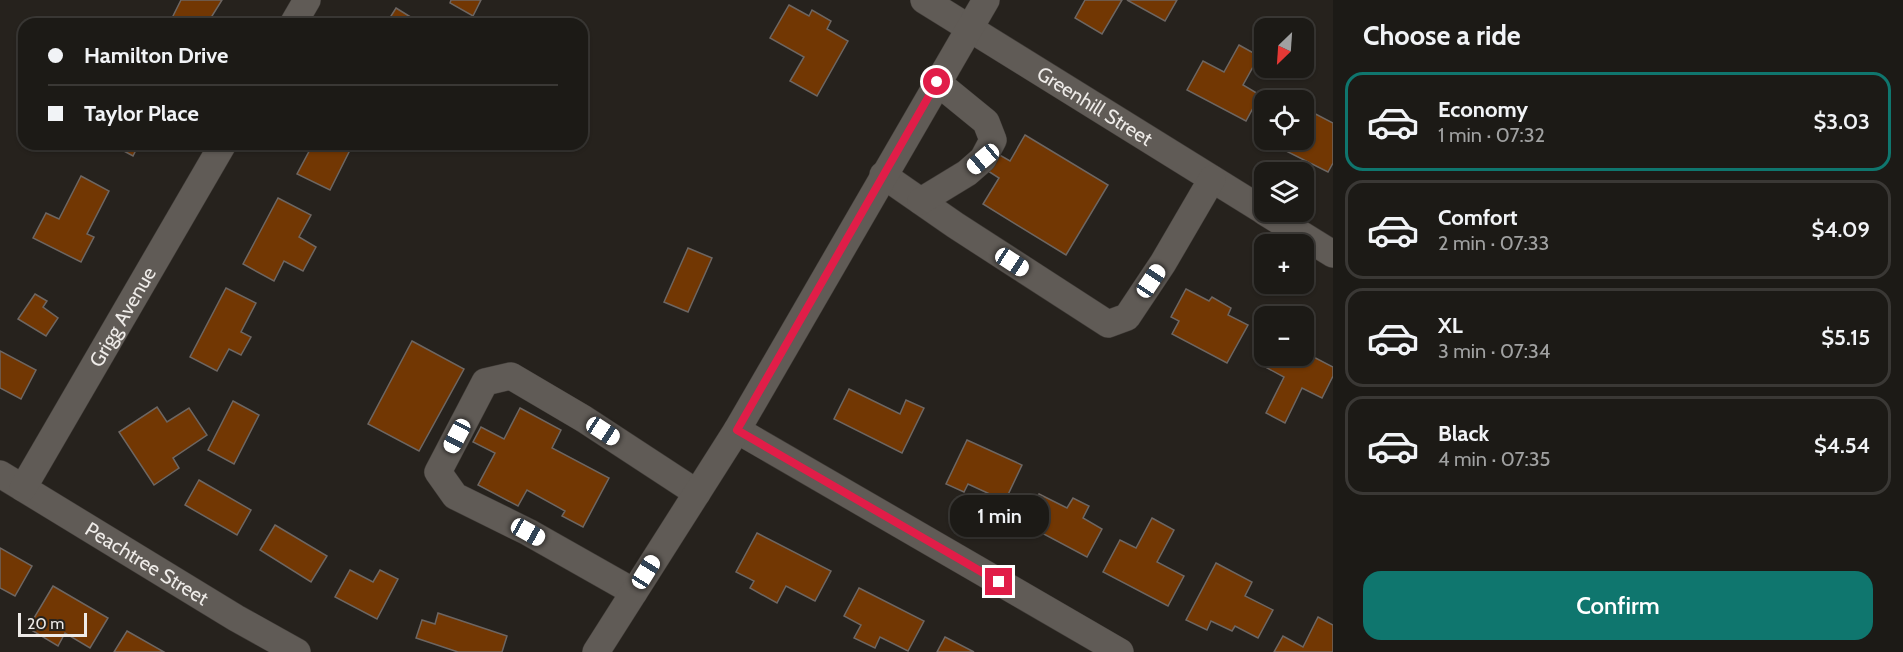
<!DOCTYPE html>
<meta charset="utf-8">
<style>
:root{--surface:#1c1a16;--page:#25231f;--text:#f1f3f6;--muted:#a0a1a1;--line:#3a3835;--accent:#0f766e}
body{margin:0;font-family:Cabin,sans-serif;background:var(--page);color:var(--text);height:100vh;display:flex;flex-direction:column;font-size:22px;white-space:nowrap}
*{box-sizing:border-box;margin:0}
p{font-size:20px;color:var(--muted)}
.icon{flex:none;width:33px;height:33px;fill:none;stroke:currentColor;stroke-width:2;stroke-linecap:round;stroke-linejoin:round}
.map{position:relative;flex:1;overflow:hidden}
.panel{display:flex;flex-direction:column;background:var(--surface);width:570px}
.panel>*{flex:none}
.guide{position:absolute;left:18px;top:18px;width:570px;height:132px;border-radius:18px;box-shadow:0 2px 4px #0004,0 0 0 2px var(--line);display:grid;align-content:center;height:132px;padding:0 30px;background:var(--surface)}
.needle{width:39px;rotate:205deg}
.tools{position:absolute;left:1254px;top:18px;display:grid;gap:12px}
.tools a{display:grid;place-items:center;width:60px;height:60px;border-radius:12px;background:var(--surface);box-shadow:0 2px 4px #0004,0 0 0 2px var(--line);font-size:30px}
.scale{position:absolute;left:18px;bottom:15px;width:69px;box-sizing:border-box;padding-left:6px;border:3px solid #eeebe8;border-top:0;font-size:16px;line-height:21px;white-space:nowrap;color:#eeebe8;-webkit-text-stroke:4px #26221d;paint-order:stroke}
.end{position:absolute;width:27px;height:27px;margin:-14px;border:8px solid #e11d48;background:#fff;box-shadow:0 0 0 3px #fff}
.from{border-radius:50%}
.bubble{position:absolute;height:42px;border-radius:18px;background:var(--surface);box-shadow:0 2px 4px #0004,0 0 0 2px var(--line);font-size:20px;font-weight:600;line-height:42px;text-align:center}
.car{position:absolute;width:18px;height:36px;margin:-18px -9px;border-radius:8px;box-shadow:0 0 4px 2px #0007;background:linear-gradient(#fff 24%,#345 0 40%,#fff 0 76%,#345 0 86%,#fff 0)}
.guide b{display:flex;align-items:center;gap:21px;height:57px;font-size:22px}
.guide b+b{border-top:2px solid var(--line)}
.guide i{width:15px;height:15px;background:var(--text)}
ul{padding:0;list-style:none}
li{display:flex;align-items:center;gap:18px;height:99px;margin:0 12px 9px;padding:0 18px;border:3px solid var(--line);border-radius:18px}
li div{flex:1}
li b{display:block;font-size:22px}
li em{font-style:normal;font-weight:600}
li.active{border-color:var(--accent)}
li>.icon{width:54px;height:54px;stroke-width:1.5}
h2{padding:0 30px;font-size:27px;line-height:72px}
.primary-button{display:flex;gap:12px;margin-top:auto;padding:12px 30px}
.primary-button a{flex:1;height:69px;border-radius:18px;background:var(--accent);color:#fff;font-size:24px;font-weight:600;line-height:69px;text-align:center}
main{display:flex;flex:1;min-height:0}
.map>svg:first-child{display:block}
</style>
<main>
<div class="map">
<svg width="1333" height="652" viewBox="0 0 1333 652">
<rect width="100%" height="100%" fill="#26221d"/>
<g fill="#723703" stroke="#6d6662" stroke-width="1.5">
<path d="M181 0H222L207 24H169Z"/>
<path d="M451 0H481L473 16 450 3Z"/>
<path d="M1085 0H1122L1102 34 1075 18Z"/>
<path d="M1127 0H1177L1165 21Z"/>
<path d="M789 5 809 16 812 10 831 21 827 29 848 41 817 96 790 81 804 57 770 38Z"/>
<path d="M396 8 422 24H386Z"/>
<path d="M1239 45 1259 56 1243 85 1260 95 1246 121 1187 90 1203 61 1224 72Z"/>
<path d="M1304 108 1333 123V163L1328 172 1282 149 1287 140H1304Z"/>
<path d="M1025 135 1108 185 1066 255 983 204 999 178 988 171 998 154 1010 161Z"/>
<path d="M111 144H139L133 156Z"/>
<path d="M313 144H353L330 190 297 174Z"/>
<path d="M81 176 109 191 87 234 94 237 81 262 33 238 46 213 59 219Z"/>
<path d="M278 198 311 215 299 237 316 247 303 271 284 261 274 281 243 264Z"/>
<path d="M688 248 712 258 688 312 664 302Z"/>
<path d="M226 288 256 303 241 332 251 337 241 355 229 349 217 371 190 357Z"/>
<path d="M1186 289 1209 301 1212 297 1231 308 1228 315 1248 325 1227 363 1172 334 1179 321 1171 317Z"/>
<path d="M35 294 47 301 43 307 58 318 46 336 18 319Z"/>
<path d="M412 341 464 369 419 451 368 424Z"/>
<path d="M1264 346V356H1304V352L1333 367V376L1322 398 1302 388 1285 423 1266 413 1284 377 1256 362Z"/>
<path d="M0 351 36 370 21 399 0 388Z"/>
<path d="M849 389 900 414 906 400 924 408 902 453 834 419Z"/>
<path d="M233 401 259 415 234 464 208 450Z"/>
<path d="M157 407 167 422 189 408 207 435 173 458 179 468 154 485 119 432Z"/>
<path d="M520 408 561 430 552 448 609 478 583 527 562 516 565 511 527 490 518 506 478 485 495 453 473 442 481 427 504 439Z"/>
<path d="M967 440 1022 465 1005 501 968 484 964 492 946 484Z"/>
<path d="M199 480 251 510 237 535 185 505Z"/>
<path d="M1039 494 1067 508 1073 498 1089 506 1083 518 1102 529 1087 557 1023 523Z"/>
<path d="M1152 518 1174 530 1157 562 1184 576 1168 606 1103 572 1120 540 1136 548Z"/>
<path d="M275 525 327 556 311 582 260 550Z"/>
<path d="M757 533 831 571 815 601 786 586 777 603 750 588 754 581 736 572Z"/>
<path d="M0 548 32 566 15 596 0 588Z"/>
<path d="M1216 563 1252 582 1245 596 1273 610 1258 638 1235 626 1232 631 1211 621 1207 630 1186 620Z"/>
<path d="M350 570 373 582 380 570 398 579 377 619 335 597Z"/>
<path d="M53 586 108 618 90 648 65 633 58 646 28 628Z"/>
<path d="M859 588 924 621 908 651 880 637 875 648 854 638 861 625 844 616Z"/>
<path d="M438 613 507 636 502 652H458L416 638 422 620 435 624Z"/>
<path d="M1318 617 1333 625V652H1274L1283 636 1303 647Z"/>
<path d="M127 631 164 652H114Z"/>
<path d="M945 637 974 652H937Z"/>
</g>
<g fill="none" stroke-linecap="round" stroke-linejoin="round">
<defs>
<g id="minor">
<path id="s1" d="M924 0 1264 211"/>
<path d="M293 24 307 0"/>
<path d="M883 175 955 225 1108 324 1127 317 1163 263 1212 179"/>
<path d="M921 201 967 173 983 159 993 140 986 122 937 82"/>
<path d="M1265 212 1333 254"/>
<path d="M737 430 1120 652"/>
<path id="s2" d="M0 474 236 618 297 652"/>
<path id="s3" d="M23 488 223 144"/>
<path d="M634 592 528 532 455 496 438 472 485 382 511 376 584 419 697 493"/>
<path d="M596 652 737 430 986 0"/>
</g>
</defs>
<use href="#minor" stroke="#403c38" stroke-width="28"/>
<use href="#minor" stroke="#605b56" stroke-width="27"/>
</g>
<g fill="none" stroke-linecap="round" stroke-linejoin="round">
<path stroke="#e11d48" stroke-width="8" d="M937 82 737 430 999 582"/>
</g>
<g text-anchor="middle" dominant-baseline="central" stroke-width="4.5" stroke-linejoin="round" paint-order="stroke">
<g font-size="20" fill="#eeebe8" stroke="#26221d">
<text stroke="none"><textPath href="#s1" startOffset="201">Greenhill Street</textPath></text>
<text stroke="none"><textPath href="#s3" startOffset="198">Grigg Avenue</textPath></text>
<text stroke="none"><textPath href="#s2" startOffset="172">Peachtree Street</textPath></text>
</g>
</g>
</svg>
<div class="tools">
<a><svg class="needle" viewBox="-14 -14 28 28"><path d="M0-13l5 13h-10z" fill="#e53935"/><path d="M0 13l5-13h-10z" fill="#a0a1a1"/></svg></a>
<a><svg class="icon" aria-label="locate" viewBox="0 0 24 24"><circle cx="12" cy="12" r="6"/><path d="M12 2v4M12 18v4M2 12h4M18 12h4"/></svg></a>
<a><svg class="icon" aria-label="layers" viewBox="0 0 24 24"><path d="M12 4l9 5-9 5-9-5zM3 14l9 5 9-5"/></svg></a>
<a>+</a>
<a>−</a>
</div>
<div class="scale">20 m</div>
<i class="end from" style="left:937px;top:82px"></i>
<i class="end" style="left:999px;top:582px"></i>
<div class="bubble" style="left:950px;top:495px;width:99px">1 min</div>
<i class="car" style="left:983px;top:159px;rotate:230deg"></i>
<i class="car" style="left:1012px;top:262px;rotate:123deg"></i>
<i class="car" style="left:1151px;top:281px;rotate:34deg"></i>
<i class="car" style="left:603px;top:431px;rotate:123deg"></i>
<i class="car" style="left:457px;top:436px;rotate:208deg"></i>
<i class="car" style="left:528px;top:532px;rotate:119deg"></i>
<i class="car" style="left:646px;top:572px;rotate:32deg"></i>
<div class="guide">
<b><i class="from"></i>Hamilton Drive</b>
<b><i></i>Taylor Place</b>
</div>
</div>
<section class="panel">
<h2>Choose a ride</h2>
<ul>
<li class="active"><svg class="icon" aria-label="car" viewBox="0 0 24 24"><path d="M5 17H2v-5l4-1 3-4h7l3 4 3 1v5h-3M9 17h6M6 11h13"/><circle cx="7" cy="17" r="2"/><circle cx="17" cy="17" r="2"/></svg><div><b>Economy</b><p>1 min · 07:32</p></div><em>$3.03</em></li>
<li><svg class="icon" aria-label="car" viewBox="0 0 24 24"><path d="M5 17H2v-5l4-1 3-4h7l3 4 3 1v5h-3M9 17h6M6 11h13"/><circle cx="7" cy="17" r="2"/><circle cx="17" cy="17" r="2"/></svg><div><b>Comfort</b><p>2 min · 07:33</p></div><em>$4.09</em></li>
<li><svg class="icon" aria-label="car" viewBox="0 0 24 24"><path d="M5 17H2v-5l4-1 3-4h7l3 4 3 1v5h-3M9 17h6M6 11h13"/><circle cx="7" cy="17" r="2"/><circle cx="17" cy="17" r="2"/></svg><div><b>XL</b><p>3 min · 07:34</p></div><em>$5.15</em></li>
<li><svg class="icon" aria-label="car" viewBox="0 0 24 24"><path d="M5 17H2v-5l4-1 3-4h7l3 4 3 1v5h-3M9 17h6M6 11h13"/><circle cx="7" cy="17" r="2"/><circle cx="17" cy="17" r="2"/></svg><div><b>Black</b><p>4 min · 07:35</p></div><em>$4.54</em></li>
</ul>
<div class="primary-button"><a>Confirm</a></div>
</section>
</main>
